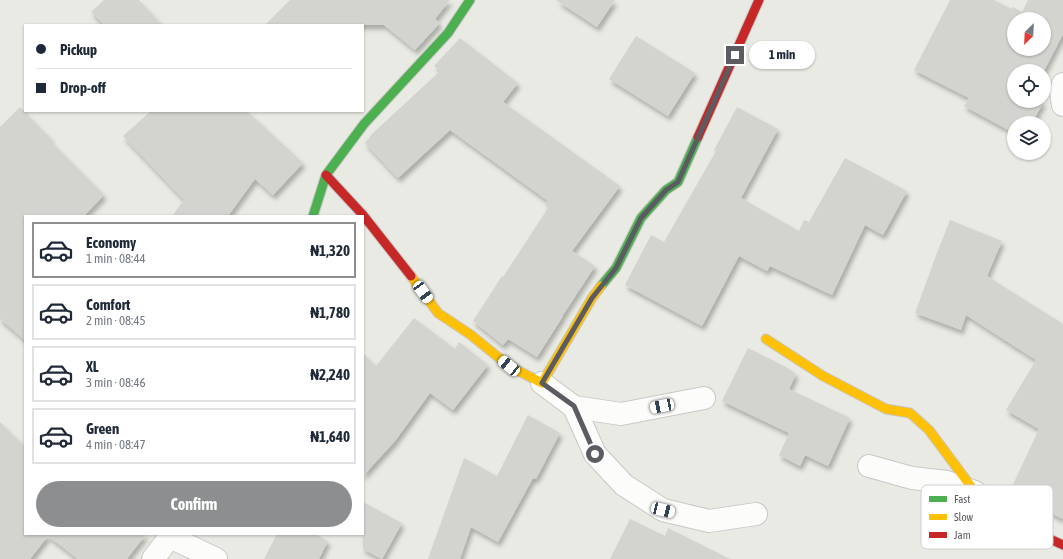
<!DOCTYPE html>
<meta charset="utf-8">
<style>
:root{--surface:#fff;--page:#f6f6f7;--text:#1f2937;--muted:#747a83;--line:#e0e1e3;--accent:#8c8e8f}
body{margin:0;font-family:"Asap Condensed",sans-serif;background:var(--page);color:var(--text);height:100vh;display:flex;flex-direction:column;font-size:15px;white-space:nowrap}
*{box-sizing:border-box;margin:0}
p{font-size:13px;color:var(--muted)}
.icon{flex:none;width:22px;height:22px;fill:none;stroke:currentColor;stroke-width:2;stroke-linecap:round;stroke-linejoin:round}
.map{position:relative;flex:1;overflow:hidden}
.panel{position:absolute;left:24px;top:215px;width:340px;height:320px;display:flex;flex-direction:column;background:var(--surface);border-radius:0px;box-shadow:0 1px 3px #0004}
.panel>*{flex:none}
.top-card{position:absolute;left:24px;top:24px;width:340px;height:88px;border-radius:0px;box-shadow:0 1px 3px #0004;display:grid;align-content:center;height:88px;padding:0 12px;background:var(--surface)}
.needle{width:26px;rotate:204deg}
.buttons{position:absolute;left:1007px;top:12px;display:grid;gap:8px}
.buttons a{display:grid;place-items:center;width:44px;height:44px;border-radius:50%;background:var(--surface);box-shadow:0 1px 3px #0004;font-size:20px}
.end{position:absolute;width:18px;height:18px;margin:-9px;border:5px solid #5a5c61;background:#fff;box-shadow:0 0 0 2px #fff}
.from{border-radius:50%}
.bubble{position:absolute;height:28px;border-radius:14px;background:var(--surface);box-shadow:0 1px 3px #0004;font-size:13px;font-weight:700;line-height:28px;text-align:center}
.car{position:absolute;width:12px;height:24px;margin:-12px -6px;border-radius:5px;box-shadow:0 0 3px 1px #0007;background:linear-gradient(#fff 24%,#345 0 40%,#fff 0 76%,#345 0 86%,#fff 0)}
.top-card b{display:flex;align-items:center;gap:14px;height:38px;font-size:15px}
.top-card b+b{border-top:1px solid var(--line)}
.top-card i{width:10px;height:10px;background:var(--text)}
ul{padding:7px 0 0;list-style:none}
li{display:flex;align-items:center;gap:12px;height:56px;margin:0 8px 6px;padding:0 4px;border:2px solid var(--line);border-radius:0px}
li div{flex:1}
li b{display:block;font-size:15px}
li em{font-style:normal;font-weight:700}
li.on{border-color:var(--accent)}
li>.icon{width:36px;height:36px;stroke-width:1.5}
.button{display:flex;gap:8px;margin-top:auto;padding:8px 12px}
.button a{flex:1;height:46px;border-radius:24px;background:var(--accent);color:#fff;font-size:16px;font-weight:700;line-height:46px;text-align:center}
.map>svg:first-child{display:block}
</style>
<div class="map">
<svg width="1063" height="559" viewBox="0 0 1063 559">
<defs>
<filter id="shadow"><feDropShadow dx="2.5" dy="4.5" stdDeviation="2" flood-color="#0004"/></filter>
</defs>
<rect width="100%" height="100%" fill="#eaeae4"/>
<g fill="#d3d3cf" fill-rule="evenodd" filter="url(#shadow)">
<path d="M104 0H139L162 25H104L91 12Z"/>
<path d="M290 0H450L435 19 440 23 438 25 415 50 384 25H265Z"/>
<path d="M556 0H615L597 27Z"/>
<path d="M950 0H994L1012 9 1013 7 1022 12 1028 0H1063V34L1044 71H1014V101H1044L1032 123H1014V133L964 106 969 98 914 70ZM1014 19H1044V49H1014Z"/>
<path d="M636 36 695 73 668 116 609 79Z"/>
<path d="M460 38 518 83 503 102 620 186 572 251 595 266 563 315V316L537 357 508 339 503 345 473 321 502 276 503 277 548 208 545 205 548 201 450 130 398 178 365 143 373 133 440 71 434 66Z"/>
<path d="M20 107 51 139 50 141 104 195 84 216H25V340L0 319V127Z"/>
<path d="M737 107 778 129 741 198 799 231 804 220 809 222 845 158 907 191 883 235 865 225 832 295 770 266 767 271 739 256 702 326 625 285 651 235 664 242 716 151 714 150Z"/>
<path d="M151 111H247L303 163 273 195 255 179 228 216H172L184 200 123 136Z"/>
<path d="M950 220 1002 241 987 276 1063 324V519L1009 493 1039 429 1006 410 1036 360 966 315 961 330 915 313 937 253Z"/>
<path d="M414 318 455 349 459 342 488 365 453 410 430 393 395 441 363 476V353L376 366Z"/>
<path d="M748 348 786 367 796 374 789 389 850 418 828 466 805 455 800 466 779 455 789 433 722 401Z"/>
<path d="M528 415 560 433 536 479 533 478 498 542 471 527 460 559H428L464 458 497 476Z"/>
<path d="M0 422 25 447V534H146L127 559H78L48 536 30 559H0Z"/>
<path d="M363 502 402 523 382 559 363 549Z"/>
<path d="M630 519 665 536 668 528 730 559H610Z"/>
<path d="M277 534H315L328 541 319 559H264Z"/>
</g>
<g fill="none" stroke-linecap="round" stroke-linejoin="round">
<defs>
<g id="street">
<path d="M1063 84 1061 92 1063 105"/>
<path d="M542 383 574 407 621 414 704 398"/>
<path d="M574 407 595 454 624 485 663 510 709 521 756 514"/>
<path d="M869 466 912 478 947 482 975 492"/>
<path d="M170 537 216 559"/>
<path d="M153 559 172 534"/>
</g>
<g id="fast">
<path d="M313 216 326 175 364 124 448 33 470 0"/>
<path d="M601 286 616 268 641 218 666 190 678 182 698 137"/>
</g>
<g id="slow">
<path d="M411 276 438 313 471 335 509 366 542 383 592 298 601 286"/>
<path d="M766 339 823 376 886 409 910 413 929 430 975 492 988 500"/>
</g>
<g id="jam">
<path d="M698 137 759 0"/>
<path d="M326 175 363 215 411 276"/>
<path d="M988 500 1050 539 1063 545"/>
</g>
</defs>
<use href="#street" stroke="#c8c8c7" stroke-width="24"/>
<use href="#fast" stroke="#c7c7c5" stroke-width="11"/>
<use href="#slow" stroke="#c7c7c5" stroke-width="11"/>
<use href="#jam" stroke="#c7c7c5" stroke-width="11"/>
<use href="#street" stroke="#fcfcfb" stroke-width="22"/>
<use href="#fast" stroke="#4caf50" stroke-width="9"/>
<use href="#slow" stroke="#ffc107" stroke-width="9"/>
<use href="#jam" stroke="#c62828" stroke-width="9"/>
</g>
<g fill="none" stroke-linecap="round" stroke-linejoin="round">
<path stroke="#5a5c61" stroke-width="5" d="M595 454 574 406 542 383 592 298 616 268 641 218 666 190 678 182 735 55"/>
</g>
<rect x="921" y="485" width="132" height="64" rx="6" fill="#fff" stroke="#ceced0" stroke-width="1"/>
<rect x="929" y="496" width="18" height="6" fill="#4caf50"/>
<rect x="929" y="514" width="18" height="6" fill="#ffc107"/>
<rect x="929" y="532" width="18" height="6" fill="#c62828"/>
<g font-size="11" fill="#5a5c61">
<text x="954" y="503">Fast</text>
<text x="954" y="521">Slow</text>
<text x="954" y="539">Jam</text>
</g>
</svg>
<div class="buttons">
<a><svg class="needle" viewBox="-14 -14 28 28"><path d="M0-13l5 13h-10z" fill="#e53935"/><path d="M0 13l5-13h-10z" fill="#747a83"/></svg></a>
<a><svg class="icon" aria-label="locate" viewBox="0 0 24 24"><circle cx="12" cy="12" r="6"/><path d="M12 2v4M12 18v4M2 12h4M18 12h4"/></svg></a>
<a><svg class="icon" aria-label="layers" viewBox="0 0 24 24"><path d="M12 4l9 5-9 5-9-5zM3 14l9 5 9-5"/></svg></a>
</div>
<i class="end from" style="left:595px;top:454px"></i>
<i class="end" style="left:735px;top:55px"></i>
<div class="bubble" style="left:749px;top:41px;width:66px">1 min</div>
<i class="car" style="left:423px;top:292px;rotate:144deg"></i>
<i class="car" style="left:509px;top:366px;rotate:309deg"></i>
<i class="car" style="left:662px;top:406px;rotate:259deg"></i>
<i class="car" style="left:663px;top:510px;rotate:104deg"></i>
<div class="top-card">
<b><i class="from"></i>Pickup</b>
<b><i></i>Drop-off</b>
</div>
<section class="panel">
<ul>
<li class="on"><svg class="icon" aria-label="car" viewBox="0 0 24 24"><path d="M5 17H2v-5l4-1 3-4h7l3 4 3 1v5h-3M9 17h6M6 11h13"/><circle cx="7" cy="17" r="2"/><circle cx="17" cy="17" r="2"/></svg><div><b>Economy</b><p>1 min · 08:44</p></div><em>₦1,320</em></li>
<li><svg class="icon" aria-label="car" viewBox="0 0 24 24"><path d="M5 17H2v-5l4-1 3-4h7l3 4 3 1v5h-3M9 17h6M6 11h13"/><circle cx="7" cy="17" r="2"/><circle cx="17" cy="17" r="2"/></svg><div><b>Comfort</b><p>2 min · 08:45</p></div><em>₦1,780</em></li>
<li><svg class="icon" aria-label="car" viewBox="0 0 24 24"><path d="M5 17H2v-5l4-1 3-4h7l3 4 3 1v5h-3M9 17h6M6 11h13"/><circle cx="7" cy="17" r="2"/><circle cx="17" cy="17" r="2"/></svg><div><b>XL</b><p>3 min · 08:46</p></div><em>₦2,240</em></li>
<li><svg class="icon" aria-label="car" viewBox="0 0 24 24"><path d="M5 17H2v-5l4-1 3-4h7l3 4 3 1v5h-3M9 17h6M6 11h13"/><circle cx="7" cy="17" r="2"/><circle cx="17" cy="17" r="2"/></svg><div><b>Green</b><p>4 min · 08:47</p></div><em>₦1,640</em></li>
</ul>
<div class="button"><a>Confirm</a></div>
</section>
</div>
